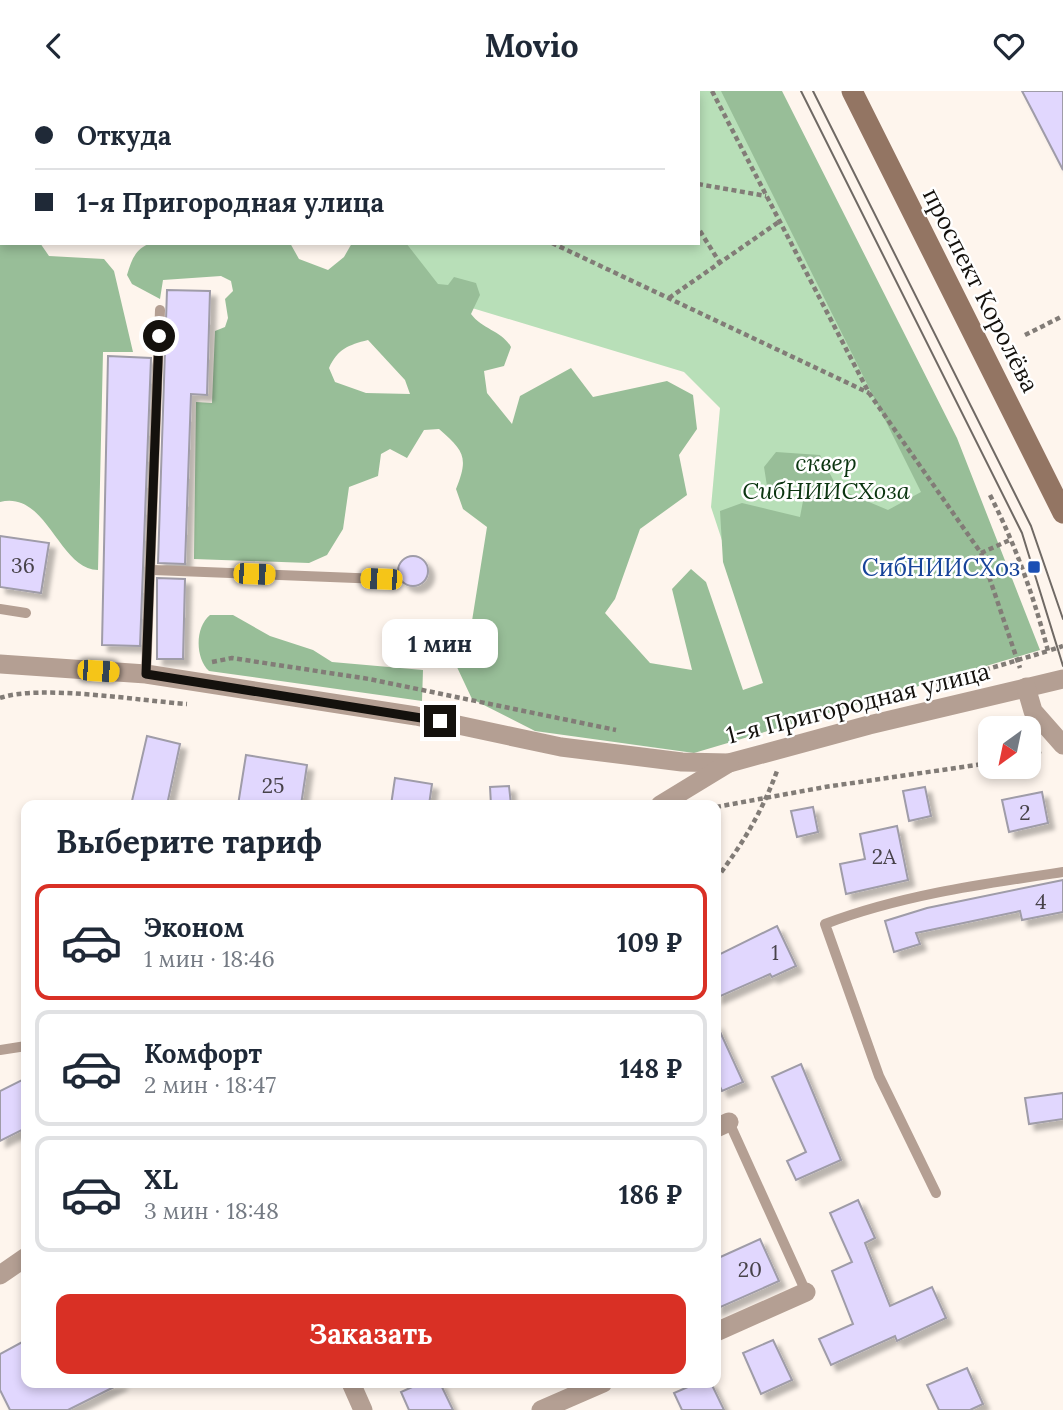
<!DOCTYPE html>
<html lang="ru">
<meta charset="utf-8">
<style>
:root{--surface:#fff;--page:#f2f2f3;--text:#1f2937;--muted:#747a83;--line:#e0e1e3;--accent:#d93025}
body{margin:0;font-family:Lora,serif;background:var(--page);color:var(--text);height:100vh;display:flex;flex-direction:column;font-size:26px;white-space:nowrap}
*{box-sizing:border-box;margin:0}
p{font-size:23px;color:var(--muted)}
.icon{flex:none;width:38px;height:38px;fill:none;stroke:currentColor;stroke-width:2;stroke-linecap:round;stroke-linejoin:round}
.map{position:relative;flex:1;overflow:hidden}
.panel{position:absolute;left:21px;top:709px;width:700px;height:588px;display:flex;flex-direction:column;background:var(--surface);border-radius:14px;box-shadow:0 4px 10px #0003}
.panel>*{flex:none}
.hud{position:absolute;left:0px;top:0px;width:700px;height:154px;box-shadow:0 4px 10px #0003;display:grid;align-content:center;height:154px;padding:0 35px;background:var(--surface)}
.needle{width:46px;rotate:213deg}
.controls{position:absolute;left:978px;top:625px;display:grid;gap:14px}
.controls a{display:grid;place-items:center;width:63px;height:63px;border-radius:14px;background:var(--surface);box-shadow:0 4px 10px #0003;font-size:35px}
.end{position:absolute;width:32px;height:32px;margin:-16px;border:9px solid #14110d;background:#fff;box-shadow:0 0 0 4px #fff}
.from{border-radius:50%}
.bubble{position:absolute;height:49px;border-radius:14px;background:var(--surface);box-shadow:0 4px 10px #0003;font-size:23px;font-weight:700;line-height:49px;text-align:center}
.car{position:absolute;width:21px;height:42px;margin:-21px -10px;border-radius:9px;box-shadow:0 0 5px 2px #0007;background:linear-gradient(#f5c518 24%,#345 0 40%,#f5c518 0 76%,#345 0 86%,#f5c518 0)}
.hud b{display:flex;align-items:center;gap:24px;height:66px;font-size:26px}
.hud b+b{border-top:2px solid var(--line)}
.hud i{width:18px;height:18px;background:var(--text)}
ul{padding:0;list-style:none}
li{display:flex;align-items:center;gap:21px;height:116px;margin:0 14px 10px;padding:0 21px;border:4px solid var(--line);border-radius:14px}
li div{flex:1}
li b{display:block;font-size:26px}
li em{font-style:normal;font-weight:700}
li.current{border-color:var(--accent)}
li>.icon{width:63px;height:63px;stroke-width:1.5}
h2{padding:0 35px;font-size:32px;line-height:84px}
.cta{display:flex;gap:14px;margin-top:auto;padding:14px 35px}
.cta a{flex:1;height:80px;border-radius:14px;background:var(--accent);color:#fff;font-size:28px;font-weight:700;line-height:80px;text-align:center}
header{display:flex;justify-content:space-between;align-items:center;height:91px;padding:0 35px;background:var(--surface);font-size:32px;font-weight:700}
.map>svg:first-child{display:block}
</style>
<header><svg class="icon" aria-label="back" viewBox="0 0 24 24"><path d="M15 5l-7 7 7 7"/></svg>Movio<svg class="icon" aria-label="heart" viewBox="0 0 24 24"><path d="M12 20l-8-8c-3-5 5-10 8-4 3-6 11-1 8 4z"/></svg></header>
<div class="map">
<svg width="1063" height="1319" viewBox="0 0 1063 1319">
<defs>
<filter id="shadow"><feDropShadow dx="6" dy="6" stdDeviation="2" flood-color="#0004"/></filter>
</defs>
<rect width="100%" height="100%" fill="#fef5ed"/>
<path fill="#b8dfb8" d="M471 0H753L956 392 740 504 711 416 720 317 684 281 429 204 399 152H698V2Z"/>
<g fill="#98be98" fill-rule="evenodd">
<path d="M721 0H782L957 347 1040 559 694 662 535 640 472 608 456 574 471 536 487 436 463 418 456 398C469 366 464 360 439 338L424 339 407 367 390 358 381 363 378 385 349 396 343 438 327 464 309 472 194 468 196 311 212 312 215 240 225 236 228 227 225 208 233 200 231 190 221 185 163 189 160 208 132 193 127 184C132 168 135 158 151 152H290L299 168 328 179 344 166 352 152H406L438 193 448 194 454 186 476 192 480 204 471 223C482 238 502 240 511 256L504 275 484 280 487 302 512 333 520 305 571 277 593 306 667 290 693 304 697 338 679 364 687 404 640 438 615 508 605 522 650 572 692 579 672 498 691 478 706 491 743 599 763 592 723 471 720 420 742 412 800 426 803 410 801 392 787 389 777 400 767 395 764 376 776 361 820 364 838 398 888 419 921 401ZM368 249 405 289 410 303 366 302 335 291 329 277C338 258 348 254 368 249Z"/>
<path d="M0 103 2 152H40L49 165 104 168 114 180 133 261H103L98 479C59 479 47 399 0 411Z"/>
<path d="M210 524H233L270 545 313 559 332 571 423 579 422 610 209 580C195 567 195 536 210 524Z"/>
</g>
<g fill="#e1d7fe" stroke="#9f9ca8" stroke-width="2" filter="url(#shadow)">
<path d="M1022 0H1063V79L1033 21Z"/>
<path d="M167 199 210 200 207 304 191 303 185 473 158 472Z"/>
<path d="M108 265 151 267 140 555 102 554Z"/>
<path d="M0 445 49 452 41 502 0 496Z"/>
<circle cx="413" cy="480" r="15"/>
<path d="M157 487 185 488 183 568H157Z"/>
<path d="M147 645 180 653 167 714 132 710Z"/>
<path d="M246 664 307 674 301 714H238Z"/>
<path d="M395 687 432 693 429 714H391Z"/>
<path d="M509 695 511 714H491L490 696Z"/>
<path d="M925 696 931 725 909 730 903 700Z"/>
<path d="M1042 701 1048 732 1009 741 1002 709Z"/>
<path d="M813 716 818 741 797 746 791 720Z"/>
<path d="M897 735 908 789 846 803 840 773 865 768 860 743Z"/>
<path d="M1063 789V821L1022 829 1020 820 916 842 920 853 894 861 885 830 927 817Z"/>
<path d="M777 835 796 875 772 886 770 883 716 907V865Z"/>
<path d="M716 932 743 991 722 1000 716 987Z"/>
<path d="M801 973 841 1069 796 1089 787 1070 806 1061 772 986Z"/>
<path d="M26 987V1037L0 1050V1000Z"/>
<path d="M1063 1002V1028L1029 1033 1025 1007Z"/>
<path d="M858 1109 875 1147 865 1152 890 1215 932 1196 946 1227 897 1250 895 1245 831 1274 819 1248 853 1233 832 1180 852 1171 830 1122Z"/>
<path d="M760 1148 779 1190 716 1218V1168Z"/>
<path d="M26 1249V1292H122L68 1319H10L0 1299V1263Z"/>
<path d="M773 1249 792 1289 761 1303 743 1262Z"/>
<path d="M967 1277 983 1313 970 1319H939L927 1294Z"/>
<path d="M421 1292H440L453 1319H409L401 1301Z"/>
<path d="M697 1292H711L724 1319H682L674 1302Z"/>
</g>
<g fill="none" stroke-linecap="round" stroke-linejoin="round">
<g stroke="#827c77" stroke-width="4.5" stroke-dasharray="5 3.5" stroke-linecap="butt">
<path d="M712 0 869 302 981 462 1020 577"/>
<path d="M182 2 183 0"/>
<path d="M663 2 667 0"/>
<path d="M698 93 766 105"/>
<path d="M700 140 720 172"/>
<path d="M552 152 869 302"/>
<path d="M669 207 780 130"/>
<path d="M1025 244 1063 225"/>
<path d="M990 404C1016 455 1034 506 1048 560L1063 555"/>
<path d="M981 462 1012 448"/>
<path d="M212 571 232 567 369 588 616 639"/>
<path d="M928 596 1048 560"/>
<path d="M0 607C39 593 142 610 187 613"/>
<path d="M1029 663 1041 660"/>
<path d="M716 716 825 696 990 672"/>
<path d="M716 788C742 754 762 721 777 680"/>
</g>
<g stroke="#b49f93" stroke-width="10">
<path d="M131 0 143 2"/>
<path d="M0 85H2"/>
<path d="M153 479 381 488"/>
<path d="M0 518 26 522"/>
<path d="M146 583 160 219"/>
<path d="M0 959 26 955"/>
<path d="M729 1031 806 1201"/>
<path d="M936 1102 879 985 825 833C902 804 982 793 1063 781"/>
</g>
<g stroke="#b49f93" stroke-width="19">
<path d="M0 573 146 583 416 625 561 656 682 671 729 672 869 634 1063 588"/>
<path d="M1026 596 1033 620 1063 654"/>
<path d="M660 714 729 672"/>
<path d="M716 1037 729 1031"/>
<path d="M0 1184 26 1166"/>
<path d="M716 1241 806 1201"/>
<path d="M351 1292 363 1319"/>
<path d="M541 1319 603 1292"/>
</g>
<path stroke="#937563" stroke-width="21" d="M852 0 1063 422"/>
<g stroke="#6f6964" stroke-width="2">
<path d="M801 0 1022 442 1063 575"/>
<path d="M813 0 1031 435 1063 528"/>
</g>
</g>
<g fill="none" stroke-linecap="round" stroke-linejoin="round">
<path stroke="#14110d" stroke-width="9" d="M159 245 146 583 440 630"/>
</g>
<rect fill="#1a4fb4" stroke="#fff" stroke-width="2.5" x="1027" y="469" width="14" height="14" rx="3.5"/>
<g text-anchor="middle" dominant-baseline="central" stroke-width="5" stroke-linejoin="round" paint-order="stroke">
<g font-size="21" fill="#474249">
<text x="23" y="474">36</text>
<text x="273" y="694">25</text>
<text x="1025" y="721">2</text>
<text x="884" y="765">2А</text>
<text x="1041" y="810">4</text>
<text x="775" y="861">1</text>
<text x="750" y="1178">20</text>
</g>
<g font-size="24" fill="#14110d" stroke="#fff">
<text transform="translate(981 199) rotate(63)">проспект Королёва</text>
<text transform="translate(858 612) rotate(-14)">1-я Пригородная улица</text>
</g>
<g font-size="24" font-style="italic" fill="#0b3510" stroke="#fff">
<text x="826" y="371">сквер<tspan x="826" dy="28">СибНИИСХоза</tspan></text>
</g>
<g font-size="24" fill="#164399" stroke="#fff" text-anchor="end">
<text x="1020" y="476">СибНИИСХоз</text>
</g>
</g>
</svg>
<div class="controls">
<a><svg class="needle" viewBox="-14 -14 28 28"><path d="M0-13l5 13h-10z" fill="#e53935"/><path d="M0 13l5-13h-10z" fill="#747a83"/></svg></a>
</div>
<i class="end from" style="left:159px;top:245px"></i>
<i class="end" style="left:440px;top:630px"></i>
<div class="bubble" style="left:382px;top:528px;width:116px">1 мин</div>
<i class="car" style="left:254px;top:483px;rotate:92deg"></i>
<i class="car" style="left:381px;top:488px;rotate:272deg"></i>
<i class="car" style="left:98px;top:580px;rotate:94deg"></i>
<div class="hud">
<b><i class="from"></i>Откуда</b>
<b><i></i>1-я Пригородная улица</b>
</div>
<section class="panel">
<h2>Выберите тариф</h2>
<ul>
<li class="current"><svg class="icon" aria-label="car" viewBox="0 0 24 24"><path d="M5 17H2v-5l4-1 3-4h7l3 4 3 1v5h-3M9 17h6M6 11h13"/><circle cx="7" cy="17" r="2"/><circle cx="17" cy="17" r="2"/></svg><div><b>Эконом</b><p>1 мин · 18:46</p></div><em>109 ₽</em></li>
<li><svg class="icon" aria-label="car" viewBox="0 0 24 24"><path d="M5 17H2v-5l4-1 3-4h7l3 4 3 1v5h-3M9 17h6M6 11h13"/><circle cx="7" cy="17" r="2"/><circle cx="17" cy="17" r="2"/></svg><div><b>Комфорт</b><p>2 мин · 18:47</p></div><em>148 ₽</em></li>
<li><svg class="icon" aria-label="car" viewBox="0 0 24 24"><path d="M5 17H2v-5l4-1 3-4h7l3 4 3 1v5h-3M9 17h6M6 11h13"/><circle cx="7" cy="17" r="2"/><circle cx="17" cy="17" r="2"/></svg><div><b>XL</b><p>3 мин · 18:48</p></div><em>186 ₽</em></li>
</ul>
<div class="cta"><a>Заказать</a></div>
</section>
</div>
